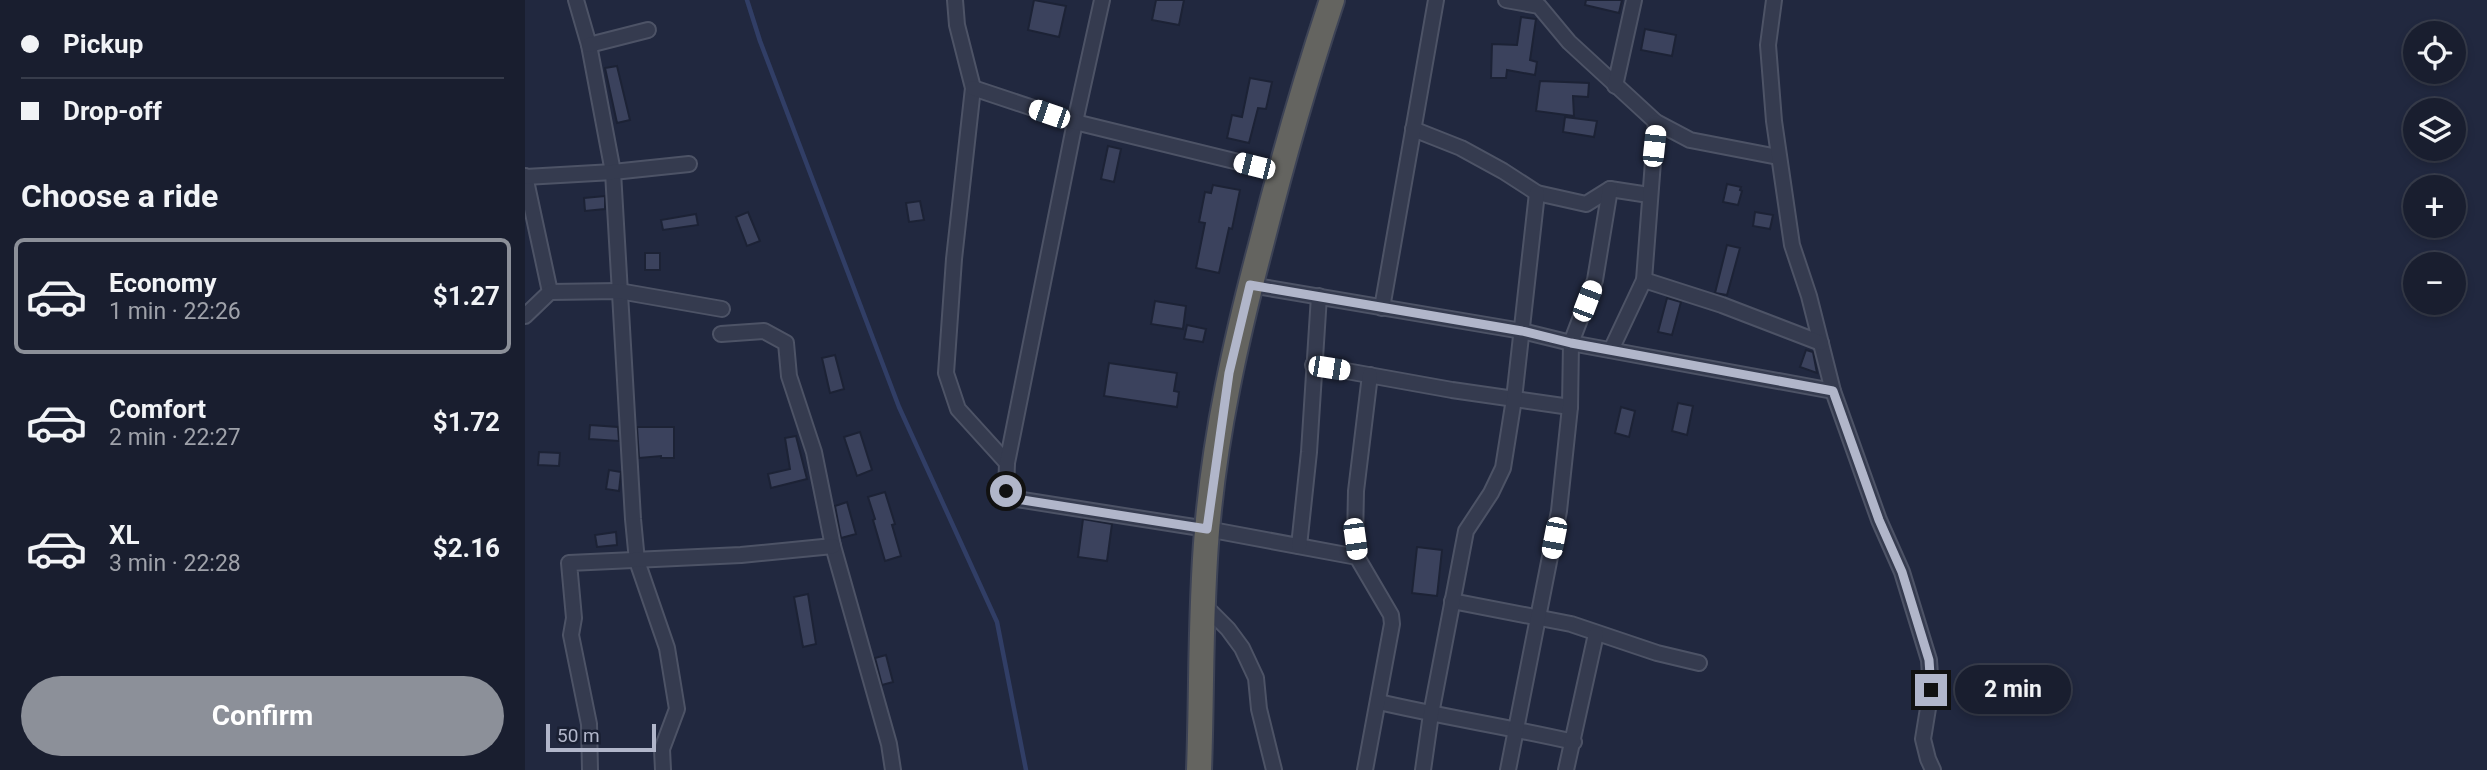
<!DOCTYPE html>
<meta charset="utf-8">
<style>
:root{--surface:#191e2f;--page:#222737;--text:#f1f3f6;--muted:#9fa2aa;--line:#373c4b;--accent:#8c9099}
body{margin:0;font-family:Roboto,sans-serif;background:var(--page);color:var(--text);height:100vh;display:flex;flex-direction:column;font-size:26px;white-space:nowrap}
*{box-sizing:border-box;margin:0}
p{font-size:23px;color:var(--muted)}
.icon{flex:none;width:38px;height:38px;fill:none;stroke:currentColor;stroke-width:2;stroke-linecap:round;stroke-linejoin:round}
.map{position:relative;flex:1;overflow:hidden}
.drawer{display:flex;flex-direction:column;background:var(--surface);width:525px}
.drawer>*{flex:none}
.hud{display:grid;align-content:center;height:154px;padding:0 21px;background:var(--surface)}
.tools{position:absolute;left:1878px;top:21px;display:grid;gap:14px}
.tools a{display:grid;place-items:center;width:63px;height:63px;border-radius:50%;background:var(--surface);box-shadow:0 4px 10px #0003,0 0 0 2px var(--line);font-size:35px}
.scale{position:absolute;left:21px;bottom:18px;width:110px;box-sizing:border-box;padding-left:7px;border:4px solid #b1b6ca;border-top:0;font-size:19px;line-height:24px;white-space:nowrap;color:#b1b6ca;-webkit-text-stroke:5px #1a2033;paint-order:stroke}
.end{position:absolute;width:32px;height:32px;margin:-16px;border:9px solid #b1b6ca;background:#111;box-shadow:0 0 0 4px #111}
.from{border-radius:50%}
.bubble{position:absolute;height:49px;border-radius:24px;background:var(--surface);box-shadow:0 4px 10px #0003,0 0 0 2px var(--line);font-size:23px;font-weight:700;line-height:49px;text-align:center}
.car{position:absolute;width:21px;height:42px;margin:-21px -10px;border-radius:9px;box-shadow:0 0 5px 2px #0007;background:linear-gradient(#fff 24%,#345 0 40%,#fff 0 76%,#345 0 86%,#fff 0)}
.hud b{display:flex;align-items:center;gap:24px;height:66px;font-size:26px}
.hud b+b{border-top:2px solid var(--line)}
.hud i{width:18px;height:18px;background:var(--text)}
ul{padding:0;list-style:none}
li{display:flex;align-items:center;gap:21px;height:116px;margin:0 14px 10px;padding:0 7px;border:4px solid transparent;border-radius:10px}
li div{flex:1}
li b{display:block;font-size:26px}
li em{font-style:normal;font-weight:700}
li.selected{border-color:var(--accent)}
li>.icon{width:63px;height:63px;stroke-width:1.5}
h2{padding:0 21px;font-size:32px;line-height:84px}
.action{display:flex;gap:14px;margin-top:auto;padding:14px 21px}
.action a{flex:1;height:80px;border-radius:42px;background:var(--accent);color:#fff;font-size:28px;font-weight:700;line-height:80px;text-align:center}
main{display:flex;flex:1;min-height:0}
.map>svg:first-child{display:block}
</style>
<main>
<section class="drawer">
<div class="hud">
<b><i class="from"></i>Pickup</b>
<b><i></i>Drop-off</b>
</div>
<h2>Choose a ride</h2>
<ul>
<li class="selected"><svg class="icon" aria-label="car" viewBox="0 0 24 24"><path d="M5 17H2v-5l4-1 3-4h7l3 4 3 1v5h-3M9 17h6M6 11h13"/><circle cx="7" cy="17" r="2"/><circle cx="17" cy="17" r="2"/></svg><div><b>Economy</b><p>1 min · 22:26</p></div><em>$1.27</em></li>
<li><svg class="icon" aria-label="car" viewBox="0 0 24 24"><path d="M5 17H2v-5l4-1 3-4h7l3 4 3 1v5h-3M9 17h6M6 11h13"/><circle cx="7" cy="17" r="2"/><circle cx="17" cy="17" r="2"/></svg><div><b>Comfort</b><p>2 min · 22:27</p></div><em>$1.72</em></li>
<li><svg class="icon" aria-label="car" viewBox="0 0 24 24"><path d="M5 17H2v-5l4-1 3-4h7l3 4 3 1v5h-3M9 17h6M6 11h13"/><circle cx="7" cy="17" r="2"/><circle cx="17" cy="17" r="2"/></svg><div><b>XL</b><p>3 min · 22:28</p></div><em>$2.16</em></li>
</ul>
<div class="action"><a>Confirm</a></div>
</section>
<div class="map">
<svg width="1962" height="770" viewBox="0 0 1962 770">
<rect width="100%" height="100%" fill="#21283f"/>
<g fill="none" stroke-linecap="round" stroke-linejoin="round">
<path stroke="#313e66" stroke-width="4.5" d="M222 0 235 41 374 407 472 622 501 770"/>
</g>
<g fill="#3b425d" stroke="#1c2235" stroke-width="2">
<path d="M509 0 541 6 534 37 503 30Z"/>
<path d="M631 0H659L654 25 627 20Z"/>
<path d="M1061 0H1097L1094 13 1060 5Z"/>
<path d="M996 17 1011 19 1005 60 1012 62 1010 75 982 70 981 78H966L967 44 992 45Z"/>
<path d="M1120 29 1151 35 1147 56 1116 50Z"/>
<path d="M92 66 105 120 92 123 80 68Z"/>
<path d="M725 78 747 82 741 109 733 108 724 143 702 138 707 115 717 117Z"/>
<path d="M1015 81 1064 83 1063 97 1048 96 1049 116 1011 111Z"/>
<path d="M1040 117 1072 121 1069 137 1038 132Z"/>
<path d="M583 146 596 149 589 182 576 179Z"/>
<path d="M1202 184 1216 187 1215 190 1217 191 1213 205 1198 202Z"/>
<path d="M688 185 715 190 707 229 704 228 694 273 671 268 680 223 674 222 680 192 686 193Z"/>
<path d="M80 196V209L60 211 59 198Z"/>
<path d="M395 201 399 220 384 222 381 203Z"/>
<path d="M223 212 235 241 222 246 211 217Z"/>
<path d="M1230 212 1248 215 1245 229 1228 226Z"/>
<path d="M171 214 173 225 138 230 136 220Z"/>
<path d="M1202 245 1215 248 1202 295 1190 293Z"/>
<rect x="120" y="253" width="15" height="17"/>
<path d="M1142 298 1156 302 1147 335 1133 332Z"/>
<path d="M630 301 661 306 658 329 626 324Z"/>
<path d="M662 325 681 329 678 342 659 339Z"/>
<path d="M1281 350 1288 352 1292 373 1275 367Z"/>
<path d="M310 355 319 389 305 393 297 358Z"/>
<path d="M584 363 652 373 649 391 654 392 652 407 579 396Z"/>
<path d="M1153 403 1168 406 1162 435 1147 431Z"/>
<path d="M1096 407 1110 411 1104 437 1090 433Z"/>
<path d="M65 425 93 427 94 441 64 439Z"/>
<path d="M112 427H149V458H136V456L114 458Z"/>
<path d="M335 432 347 470 332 476 319 437Z"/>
<path d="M271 436 282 479 246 488 243 474 265 469 260 438Z"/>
<path d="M14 452 35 453 34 466 13 465Z"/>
<path d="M84 470 96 472 94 491 81 489Z"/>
<path d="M360 492 370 524 367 525 376 556 360 561 348 520 350 519 343 497Z"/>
<path d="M322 502 331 534 316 538 310 506Z"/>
<path d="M558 519 587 524 582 561 553 557Z"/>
<path d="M91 532 92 545 72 547 70 535Z"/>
<path d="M892 547 917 550 912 596 887 593Z"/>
<path d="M283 594 291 644 278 647 269 597Z"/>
<path d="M361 655 368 682 357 685 350 658Z"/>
</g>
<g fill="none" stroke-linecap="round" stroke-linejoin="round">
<defs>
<g id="minor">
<path d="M51 0 64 45 88 172 108 519 112 561 142 648 152 709 137 749 138 770"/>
<path d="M430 0 432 25 448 88 429 259 421 373 433 409 482 463"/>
<path d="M577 0 550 122 482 463 481 491 491 499 682 529 832 557"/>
<path d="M981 0 1014 6 1044 42 1131 122 1165 140 1253 157"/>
<path d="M1249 0 1243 45 1249 121 1267 245 1284 296 1308 391 1354 520 1377 572 1404 660 1406 690 1398 739 1403 759 1408 770"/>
<path d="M64 45 123 30"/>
<path d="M1090 86 1109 0"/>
<path d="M448 88 550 122 754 172"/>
<path d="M888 129 936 148 978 171 1012 193 1061 204 1085 189 1124 195"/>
<path d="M0 176 25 292"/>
<path d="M0 177 88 172 164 164"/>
<path d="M1119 280 1197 305 1296 343"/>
<path d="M725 285 997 331 1046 343 1308 391"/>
<path d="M857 308 911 0"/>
<path d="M0 316 25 292 94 291 197 309"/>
<path d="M196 334 239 331 261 343 264 376 289 452 308 546 364 744 368 770"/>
<path d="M1086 350 1119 280 1131 122"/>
<path d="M788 365 927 390 1045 407"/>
<path d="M774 546 784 452 794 296"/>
<path d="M927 601 1046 624 1132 653 1174 663"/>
<path d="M677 603 703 629 717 648 731 678 734 709 749 770"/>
<path d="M854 702C918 717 984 727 1049 742"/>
<path d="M65 770 64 724 46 635 49 618 44 563 216 555 308 546"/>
<path d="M840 770 867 624 866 615 832 557 830 539 831 491 845 375"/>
<path d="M898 770 906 714 941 531 966 493 978 468 989 399 1012 193"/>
<path d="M983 770 1034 511 1045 407 1046 343 1070 280 1085 189"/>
<path d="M1041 770 1071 634"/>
</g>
<path id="trunk" d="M674 770C677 690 675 611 682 531 690 434 711 339 736 245 757 162 780 81 807 0"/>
</defs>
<use href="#minor" stroke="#4d5366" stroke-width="18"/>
<use href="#trunk" stroke="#3d4356" stroke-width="28"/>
<use href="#minor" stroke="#353b4f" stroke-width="14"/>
<use href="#trunk" stroke="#646460" stroke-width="24"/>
</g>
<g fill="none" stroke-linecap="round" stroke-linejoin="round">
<path stroke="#b1b6ca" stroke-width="9" d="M481 491 491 499 682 529 704 373 725 285 997 331 1046 343 1308 391 1354 520 1377 572 1404 660 1406 690"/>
</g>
</svg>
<div class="tools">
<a><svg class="icon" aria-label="locate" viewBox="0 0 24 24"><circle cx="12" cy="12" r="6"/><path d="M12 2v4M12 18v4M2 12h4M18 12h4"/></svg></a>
<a><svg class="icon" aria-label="layers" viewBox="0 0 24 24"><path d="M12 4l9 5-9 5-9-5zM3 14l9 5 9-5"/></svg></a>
<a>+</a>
<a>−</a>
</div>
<div class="scale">50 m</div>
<i class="end from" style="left:481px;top:491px"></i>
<i class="end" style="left:1406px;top:690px"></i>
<div class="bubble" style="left:1430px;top:665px;width:116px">2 min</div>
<i class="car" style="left:524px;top:114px;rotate:289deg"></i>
<i class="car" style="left:1129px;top:146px;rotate:6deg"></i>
<i class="car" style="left:729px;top:166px;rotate:284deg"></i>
<i class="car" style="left:1062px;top:301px;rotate:21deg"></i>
<i class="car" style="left:804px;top:368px;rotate:99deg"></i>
<i class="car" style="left:1029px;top:538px;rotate:191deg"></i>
<i class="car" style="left:830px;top:539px;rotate:172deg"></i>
</div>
</main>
